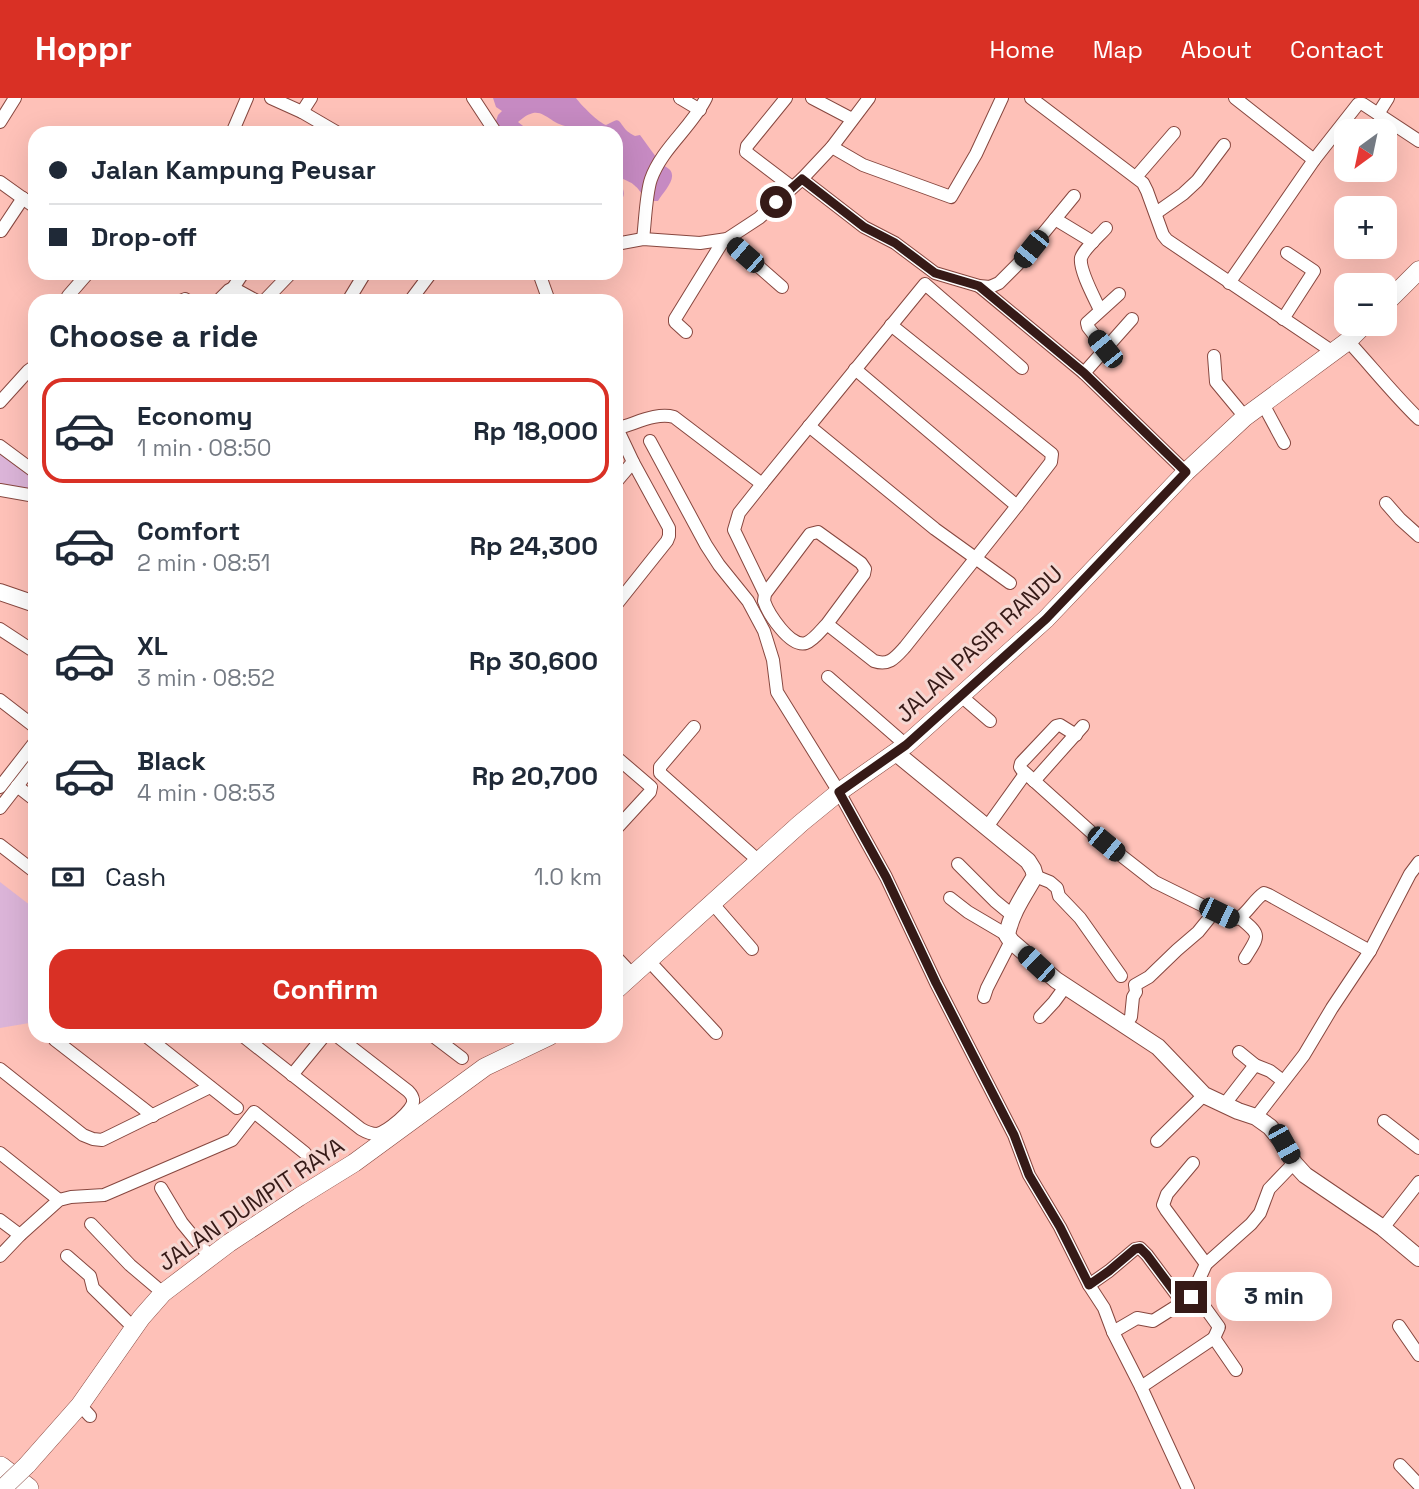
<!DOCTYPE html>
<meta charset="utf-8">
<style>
:root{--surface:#fff;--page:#f2f2f3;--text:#1f2937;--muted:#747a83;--line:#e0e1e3;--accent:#d93025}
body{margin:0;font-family:"Space Grotesk",sans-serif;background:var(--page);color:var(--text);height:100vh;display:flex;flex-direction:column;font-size:26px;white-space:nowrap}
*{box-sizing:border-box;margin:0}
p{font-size:23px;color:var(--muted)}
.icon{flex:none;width:38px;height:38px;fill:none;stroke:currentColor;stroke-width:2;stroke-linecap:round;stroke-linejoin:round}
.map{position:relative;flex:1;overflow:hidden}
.sheet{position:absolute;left:28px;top:196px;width:595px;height:749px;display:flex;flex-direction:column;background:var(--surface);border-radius:21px;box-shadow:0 7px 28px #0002}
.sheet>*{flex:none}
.banner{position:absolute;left:28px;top:28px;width:595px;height:154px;border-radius:21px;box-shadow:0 7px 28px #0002;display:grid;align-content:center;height:154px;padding:0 21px;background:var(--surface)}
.needle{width:46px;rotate:213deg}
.fabs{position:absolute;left:1334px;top:21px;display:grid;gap:14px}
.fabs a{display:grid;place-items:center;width:63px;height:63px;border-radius:14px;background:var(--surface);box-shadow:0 7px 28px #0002;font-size:35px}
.end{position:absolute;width:32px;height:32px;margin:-16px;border:9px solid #361a17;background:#fff;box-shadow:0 0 0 4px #fff}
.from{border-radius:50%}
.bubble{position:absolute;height:49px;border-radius:21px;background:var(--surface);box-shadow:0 7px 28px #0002;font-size:23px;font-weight:600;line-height:49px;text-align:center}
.car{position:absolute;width:21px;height:42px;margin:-21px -10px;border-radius:9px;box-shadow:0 0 5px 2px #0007;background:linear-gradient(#222 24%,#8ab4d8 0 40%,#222 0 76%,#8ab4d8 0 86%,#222 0)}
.banner b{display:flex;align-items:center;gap:24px;height:66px;font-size:26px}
.banner b+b{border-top:2px solid var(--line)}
.banner i{width:18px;height:18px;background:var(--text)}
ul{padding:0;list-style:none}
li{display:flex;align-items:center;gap:21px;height:105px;margin:0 14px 10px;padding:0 7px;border:4px solid transparent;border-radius:21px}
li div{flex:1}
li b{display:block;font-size:26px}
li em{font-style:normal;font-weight:600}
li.active{border-color:var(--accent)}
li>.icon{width:63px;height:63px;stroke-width:1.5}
h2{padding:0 21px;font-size:32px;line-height:84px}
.pay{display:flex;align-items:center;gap:18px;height:77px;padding:0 21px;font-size:26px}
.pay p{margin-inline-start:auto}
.button{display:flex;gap:14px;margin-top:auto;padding:14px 21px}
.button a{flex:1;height:80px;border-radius:21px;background:var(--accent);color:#fff;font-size:28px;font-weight:600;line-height:80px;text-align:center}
header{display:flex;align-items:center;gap:42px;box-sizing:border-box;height:98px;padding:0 35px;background:var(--accent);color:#fff}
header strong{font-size:33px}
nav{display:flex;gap:38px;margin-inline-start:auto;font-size:24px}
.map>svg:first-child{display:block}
</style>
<header>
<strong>Hoppr</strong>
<nav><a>Home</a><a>Map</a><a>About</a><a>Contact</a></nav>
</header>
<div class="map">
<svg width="1419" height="1391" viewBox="0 0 1419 1391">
<rect width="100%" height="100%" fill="#fec1b8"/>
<g fill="#dbb4d8">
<path d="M0 354 35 380V396L0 388Z"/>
<path d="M0 784 35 811V924L0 930Z"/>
</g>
<path fill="#c68ac2" d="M493 0H576C581 7 599 25 606 27 621 19 617 21 626 32 628 34 633 37 635 38L640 37C647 46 653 56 661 65 664 69 672 70 672 77 673 85 662 96 658 103 642 104 644 95 634 87 631 84 627 83 623 81L621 84C623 92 626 96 621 103H616V35H574L573 29C545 28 544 1 518 24L532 35H500L495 26 498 17 502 13 496 9Z"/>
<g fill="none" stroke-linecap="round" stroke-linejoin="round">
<defs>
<g id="minor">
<path d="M271 0 302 14 338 35"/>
<path d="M473 0 496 35"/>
<path d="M680 0 700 12"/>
<path d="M786 0 747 48 746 54 792 89"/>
<path d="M812 0 852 21"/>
<path d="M1031 0 1143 85 1147 93 1163 137 1167 142 1333 254"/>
<path d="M1235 0 1314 62"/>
<path d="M302 14 311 0"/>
<path d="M1378 16 1388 0"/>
<path d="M0 24 15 0"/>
<path d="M232 35 247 0"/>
<path d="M832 49 863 67 951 99 976 56 1002 0"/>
<path d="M1136 79 1174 35"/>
<path d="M802 81 864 129 895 145 935 175 979 188 990 189 999 185 1018 166 1074 98"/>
<path d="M0 84 35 109"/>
<path d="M1156 115 1183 96 1197 83 1224 47"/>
<path d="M1055 121 1093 144"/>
<path d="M1 133 23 100"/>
<path d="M643 141C645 126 646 95 651 81 662 50 692 29 706 0"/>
<path d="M727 141 782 189"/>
<path d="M616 146 643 141 700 145 727 141 759 120 802 81 832 49 869 0"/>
<path d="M539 175 549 203"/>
<path d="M1229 185 1314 62 1358 6H1363L1419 43"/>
<path d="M979 188 1084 275 1186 374"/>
<path d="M233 190 243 175"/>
<path d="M68 198 88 175"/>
<path d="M185 201 188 203"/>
<path d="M218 203 229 192 233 190 257 203"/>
<path d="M264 203 291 175"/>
<path d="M348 203 365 175"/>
<path d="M410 203 431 175"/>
<path d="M1100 212C1095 201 1079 172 1081 160 1083 152 1100 137 1106 130"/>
<path d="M1283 221 1314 173 1287 155"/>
<path d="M891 227 1052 356 1051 364 1017 408"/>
<path d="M686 234 675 224V221L723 143"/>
<path d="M1348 243C1372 269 1394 297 1419 321"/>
<path d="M1105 251 1088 229 1087 225 1119 196"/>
<path d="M1214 258 1216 284 1245 319"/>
<path d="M1084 275 1132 221"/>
<path d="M0 304 28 273 35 268"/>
<path d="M1263 306 1284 345"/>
<path d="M616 328 633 364 669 430V438L667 443 616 507"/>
<path d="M809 328 935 431 1010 485"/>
<path d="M618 330C635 326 656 314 674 319L762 386 925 186 1022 270"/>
<path d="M650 343 706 447 719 467 748 503 764 533 773 562 777 594 839 694 886 779 936 885 1014 1037 1029 1077 1060 1129 1089 1187 1104 1210 1113 1234 1141 1289 1188 1391"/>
<path d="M0 348 35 374"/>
<path d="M616 384 633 364"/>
<path d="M762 386 739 415 734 432 765 496"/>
<path d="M0 392 35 398"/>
<path d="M1386 405 1400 421 1419 438"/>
<path d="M827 526C821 532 814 542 806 545 790 550 768 515 764 503L765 496 810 436 818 434 861 465 865 471 864 476 827 526 874 563C889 568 895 560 905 549L1017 408 855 271"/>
<path d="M0 531 35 554"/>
<path d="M828 579 906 647"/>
<path d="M961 598 990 623"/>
<path d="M0 602 35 629"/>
<path d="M694 629 660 669V675L760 764"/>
<path d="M1076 637 1060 627 1056 628 1021 665 1020 669 1022 672 1091 734 1155 784 1232 822C1246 820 1252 803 1264 795L1269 797 1370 853"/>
<path d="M616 659 651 689 650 694 616 731"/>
<path d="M1034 683 1083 628"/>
<path d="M17 688 35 702"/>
<path d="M0 689 35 644"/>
<path d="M0 710 35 665"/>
<path d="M987 729 1025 676"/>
<path d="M0 747 35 774"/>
<path d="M958 766 995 803 1012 817"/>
<path d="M1035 778 1050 784 1057 790 1059 798 1080 820 1121 878"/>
<path d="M950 800 968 814 1007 837"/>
<path d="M713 806 752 851"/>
<path d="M1240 820C1262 838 1259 837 1245 860"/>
<path d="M616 859 633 877"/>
<path d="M649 863 716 935"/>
<path d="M984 899 987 890 1011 843"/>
<path d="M1040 919 1054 904 1065 889"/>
<path d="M1125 927 1131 919 1133 899 1136 894 1135 887 1149 879 1177 852 1198 834 1215 813"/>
<path d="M146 938 237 1010"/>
<path d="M243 938 361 1031C366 1034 371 1036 377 1036 386 1034 415 1012 413 1002 413 998 410 995 408 993L337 938"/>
<path d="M433 938 462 960"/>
<path d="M55 942 153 1018"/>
<path d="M1239 954 1255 967 1270 973 1283 983"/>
<path d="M0 971 83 1037 93 1041 102 1042 210 989"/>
<path d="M292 977 324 938"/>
<path d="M1224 1007 1255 967"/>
<path d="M1256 1019 1304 957 1332 910 1370 853 1410 776 1419 764"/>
<path d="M1384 1023 1419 1050"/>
<path d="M1157 1043 1204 997"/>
<path d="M0 1055 59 1102"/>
<path d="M1193 1065 1167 1096 1163 1107 1166 1112 1206 1166"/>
<path d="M161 1090 182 1125 210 1159"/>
<path d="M0 1122 20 1137"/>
<path d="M91 1126 130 1167 163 1195"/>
<path d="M1383 1130 1419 1084"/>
<path d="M0 1158 20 1137 59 1102 71 1099 104 1097 232 1042 254 1014 305 1055"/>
<path d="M67 1158 90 1178 93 1190 134 1230"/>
<path d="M1089 1187 1109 1173 1135 1151 1140 1150 1147 1157 1182 1204"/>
<path d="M1191 1199 1206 1166 1251 1126 1260 1115 1269 1091 1294 1065"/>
<path d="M1399 1228 1419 1257"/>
<path d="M1113 1234 1137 1220 1153 1223 1191 1199 1206 1211 1219 1229 1214 1240 1236 1272"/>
<path d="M1141 1289 1214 1240"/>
<path d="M80 1307 90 1318"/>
<path d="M1400 1367 1419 1387"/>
</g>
<g id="tertiary">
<path d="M0 494 35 506"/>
<path d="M896 655 1028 763 1033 771 1035 778C1024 797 1011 815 1007 837L1011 843 1056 882 1158 949 1204 997 1238 1013 1256 1019 1270 1029 1284 1046 1294 1065 1305 1077 1383 1130 1419 1160"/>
</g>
<g id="secondary">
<path d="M1384 207 1419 172"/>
<path d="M616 892 801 725 839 694 906 647 1046 521 1186 374 1245 319 1348 243 1365 226"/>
<path d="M27 1367 80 1307 141 1220 163 1195 229 1145 299 1099 354 1065 485 969 550 938"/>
</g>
<path id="motorway" d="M0 1370 27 1391"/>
</defs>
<use href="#minor" stroke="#87473f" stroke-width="14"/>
<use href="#tertiary" stroke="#87473f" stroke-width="18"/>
<use href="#secondary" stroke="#87473f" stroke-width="19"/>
<use href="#motorway" stroke="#87473f" stroke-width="24"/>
<use href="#minor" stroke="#fff" stroke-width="12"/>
<use href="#tertiary" stroke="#fff" stroke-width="16"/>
<use href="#secondary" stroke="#fff" stroke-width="18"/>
<use href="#motorway" stroke="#fff" stroke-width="23"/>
<defs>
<path id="secondary-bridge" d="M2 1391 27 1367"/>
</defs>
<use href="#secondary-bridge" stroke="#87473f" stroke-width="19" stroke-linecap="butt"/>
<use href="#secondary-bridge" stroke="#fff" stroke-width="18"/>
</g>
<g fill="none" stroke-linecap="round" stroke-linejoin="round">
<path stroke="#361a17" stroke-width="9" d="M776 104 802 81 864 129 895 145 935 175 979 188 1084 275 1186 374 1046 521 906 647 839 694 886 779 936 885 1014 1037 1029 1077 1060 1129 1089 1187 1109 1173 1135 1151 1140 1150 1147 1157 1182 1204 1191 1199"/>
</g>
<g text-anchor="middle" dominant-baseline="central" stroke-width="6" stroke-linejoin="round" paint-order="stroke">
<g font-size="23" fill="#361a17" stroke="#f6d7d2">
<text transform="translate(979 546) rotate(-43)">JALAN PASIR RANDU</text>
<text transform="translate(251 1106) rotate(-34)">JALAN DUMPIT RAYA</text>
</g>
</g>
</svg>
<div class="fabs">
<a><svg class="needle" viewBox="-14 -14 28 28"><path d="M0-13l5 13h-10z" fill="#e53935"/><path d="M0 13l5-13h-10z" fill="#747a83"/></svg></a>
<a>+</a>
<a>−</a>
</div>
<i class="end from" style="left:776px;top:104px"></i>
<i class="end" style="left:1191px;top:1199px"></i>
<div class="bubble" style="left:1216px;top:1174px;width:116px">3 min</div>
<i class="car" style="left:1031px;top:151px;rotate:219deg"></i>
<i class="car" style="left:745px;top:157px;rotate:311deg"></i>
<i class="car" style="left:1105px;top:251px;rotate:321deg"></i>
<i class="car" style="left:1106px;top:746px;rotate:129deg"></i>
<i class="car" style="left:1219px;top:815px;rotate:116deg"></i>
<i class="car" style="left:1036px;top:866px;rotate:313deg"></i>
<i class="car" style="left:1284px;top:1046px;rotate:151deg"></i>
<div class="banner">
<b><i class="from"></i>Jalan Kampung Peusar</b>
<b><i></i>Drop-off</b>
</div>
<section class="sheet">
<h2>Choose a ride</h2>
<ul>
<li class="active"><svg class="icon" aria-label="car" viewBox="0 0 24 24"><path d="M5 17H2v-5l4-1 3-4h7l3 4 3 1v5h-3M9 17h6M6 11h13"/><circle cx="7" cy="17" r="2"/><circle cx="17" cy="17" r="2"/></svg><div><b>Economy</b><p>1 min · 08:50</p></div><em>Rp 18,000</em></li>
<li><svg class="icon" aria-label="car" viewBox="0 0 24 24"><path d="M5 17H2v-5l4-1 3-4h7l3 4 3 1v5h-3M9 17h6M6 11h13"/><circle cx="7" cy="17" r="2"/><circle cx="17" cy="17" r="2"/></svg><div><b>Comfort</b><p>2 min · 08:51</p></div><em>Rp 24,300</em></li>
<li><svg class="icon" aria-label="car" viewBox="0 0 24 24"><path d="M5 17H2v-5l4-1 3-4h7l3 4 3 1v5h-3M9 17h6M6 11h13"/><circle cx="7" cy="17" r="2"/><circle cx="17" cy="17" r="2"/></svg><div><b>XL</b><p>3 min · 08:52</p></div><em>Rp 30,600</em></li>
<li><svg class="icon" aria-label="car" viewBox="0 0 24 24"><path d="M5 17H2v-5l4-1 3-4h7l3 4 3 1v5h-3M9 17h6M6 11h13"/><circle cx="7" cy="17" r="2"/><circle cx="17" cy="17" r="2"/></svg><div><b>Black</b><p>4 min · 08:53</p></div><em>Rp 20,700</em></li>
</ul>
<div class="pay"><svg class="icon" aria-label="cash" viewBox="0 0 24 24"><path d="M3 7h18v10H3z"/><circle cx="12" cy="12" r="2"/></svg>Cash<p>1.0 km</p></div>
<div class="button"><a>Confirm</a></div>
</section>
</div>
